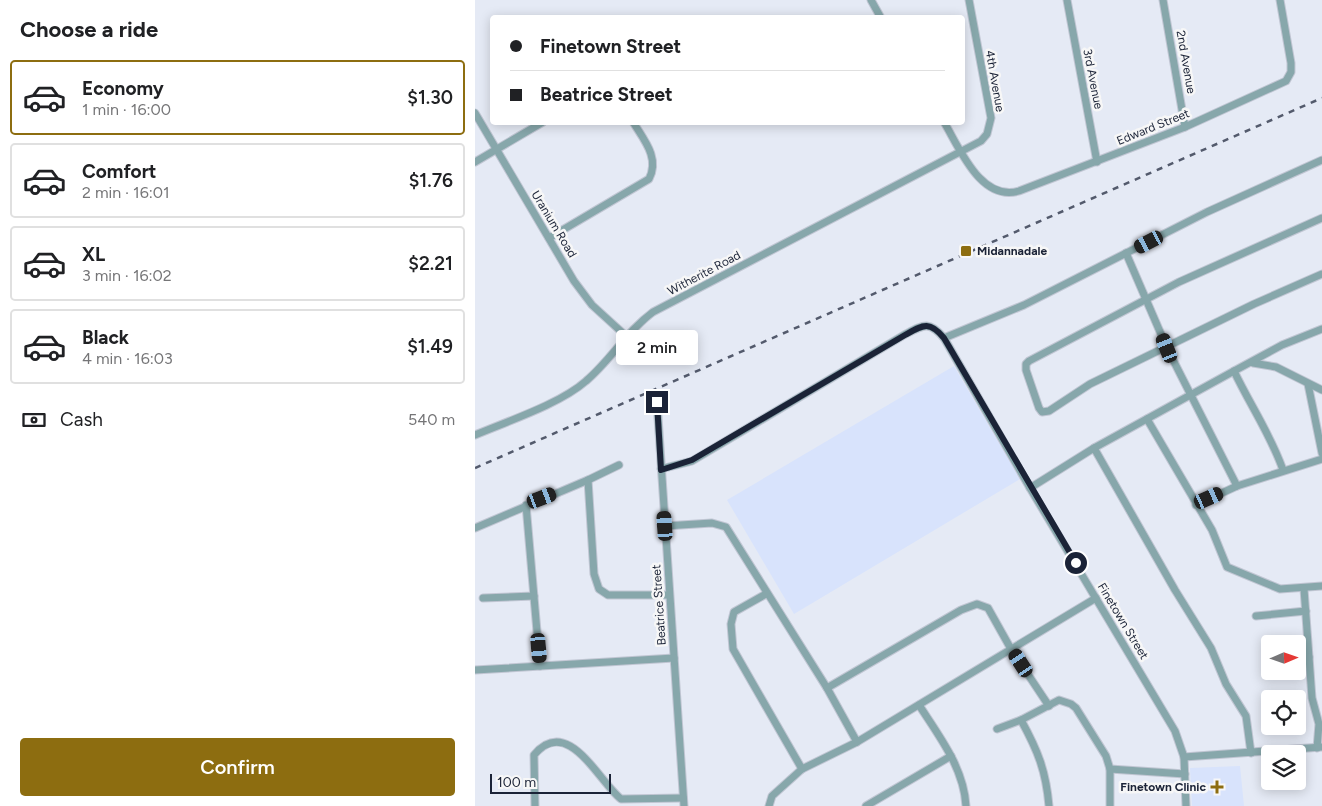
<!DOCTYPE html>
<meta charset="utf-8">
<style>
:root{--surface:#fff;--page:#f6f6f6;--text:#202124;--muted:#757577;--line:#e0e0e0;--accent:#8d6d10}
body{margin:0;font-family:Figtree,sans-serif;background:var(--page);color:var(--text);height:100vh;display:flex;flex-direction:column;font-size:19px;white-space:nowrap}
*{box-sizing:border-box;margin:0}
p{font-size:16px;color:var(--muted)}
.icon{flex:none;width:28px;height:28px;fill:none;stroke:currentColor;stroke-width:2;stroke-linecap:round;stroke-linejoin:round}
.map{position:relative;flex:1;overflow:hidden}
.drawer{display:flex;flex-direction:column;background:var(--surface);width:475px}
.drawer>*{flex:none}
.guide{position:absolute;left:15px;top:15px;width:475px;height:110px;border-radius:5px;box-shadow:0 2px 12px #0003;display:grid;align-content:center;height:110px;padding:0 20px;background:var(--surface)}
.needle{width:32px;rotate:88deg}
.controls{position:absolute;left:786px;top:635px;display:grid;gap:10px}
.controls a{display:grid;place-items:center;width:45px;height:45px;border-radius:5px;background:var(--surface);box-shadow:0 2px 12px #0003;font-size:25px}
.scale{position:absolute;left:15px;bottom:12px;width:121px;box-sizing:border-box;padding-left:5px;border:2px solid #1b2337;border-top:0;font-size:14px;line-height:18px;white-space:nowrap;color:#1b2337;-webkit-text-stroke:4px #f7f7f7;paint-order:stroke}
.end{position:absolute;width:22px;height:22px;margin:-11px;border:6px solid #1b2337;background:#fff;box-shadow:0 0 0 2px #fff}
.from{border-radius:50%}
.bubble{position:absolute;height:35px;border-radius:5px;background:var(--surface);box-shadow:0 2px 12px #0003;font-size:16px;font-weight:600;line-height:35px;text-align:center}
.car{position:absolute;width:15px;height:30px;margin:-15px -8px;border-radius:6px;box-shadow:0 0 4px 1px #0007;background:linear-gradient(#222 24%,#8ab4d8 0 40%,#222 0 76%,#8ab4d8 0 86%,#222 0)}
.guide b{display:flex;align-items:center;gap:18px;height:48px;font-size:19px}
.guide b+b{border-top:1px solid var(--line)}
.guide i{width:12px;height:12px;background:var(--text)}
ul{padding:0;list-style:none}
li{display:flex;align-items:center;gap:15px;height:75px;margin:0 10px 8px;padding:0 10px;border:2px solid var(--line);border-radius:5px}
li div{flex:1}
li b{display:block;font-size:19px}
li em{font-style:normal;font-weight:600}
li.selected{border-color:var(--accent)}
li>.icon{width:45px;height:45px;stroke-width:1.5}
h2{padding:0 20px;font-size:22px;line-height:60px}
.pay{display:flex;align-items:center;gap:12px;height:55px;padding:0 20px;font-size:19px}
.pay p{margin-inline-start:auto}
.button{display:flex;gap:10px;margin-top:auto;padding:10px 20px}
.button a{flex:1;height:58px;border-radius:5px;background:var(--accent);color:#fff;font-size:20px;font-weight:600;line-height:58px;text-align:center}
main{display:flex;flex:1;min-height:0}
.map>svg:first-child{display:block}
</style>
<main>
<section class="drawer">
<h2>Choose a ride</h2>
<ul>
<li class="selected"><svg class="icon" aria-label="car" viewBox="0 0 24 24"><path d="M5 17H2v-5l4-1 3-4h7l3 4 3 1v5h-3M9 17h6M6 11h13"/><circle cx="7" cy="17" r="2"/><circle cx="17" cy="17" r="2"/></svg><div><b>Economy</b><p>1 min · 16:00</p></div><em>$1.30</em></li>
<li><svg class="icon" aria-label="car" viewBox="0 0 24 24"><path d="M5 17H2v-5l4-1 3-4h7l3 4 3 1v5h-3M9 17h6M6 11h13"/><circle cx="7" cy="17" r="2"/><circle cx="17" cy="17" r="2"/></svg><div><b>Comfort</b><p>2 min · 16:01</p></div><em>$1.76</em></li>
<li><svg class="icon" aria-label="car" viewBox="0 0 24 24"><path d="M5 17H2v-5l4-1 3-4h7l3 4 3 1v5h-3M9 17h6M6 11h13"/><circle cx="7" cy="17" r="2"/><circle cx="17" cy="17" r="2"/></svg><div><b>XL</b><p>3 min · 16:02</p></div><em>$2.21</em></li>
<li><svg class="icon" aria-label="car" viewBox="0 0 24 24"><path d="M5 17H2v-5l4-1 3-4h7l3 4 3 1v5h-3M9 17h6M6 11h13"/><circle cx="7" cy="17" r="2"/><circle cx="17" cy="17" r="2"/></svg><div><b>Black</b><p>4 min · 16:03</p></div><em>$1.49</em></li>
</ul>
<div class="pay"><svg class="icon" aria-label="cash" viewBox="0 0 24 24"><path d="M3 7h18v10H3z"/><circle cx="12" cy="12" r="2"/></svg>Cash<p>540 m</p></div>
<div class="button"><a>Confirm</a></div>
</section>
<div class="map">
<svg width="847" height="806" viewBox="0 0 847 806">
<rect width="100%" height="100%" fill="#e5eaf5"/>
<g fill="#d8e3fc">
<path d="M479 366 545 479 319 614 252 500Z"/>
<path d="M765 766 769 806H717L715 768Z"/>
</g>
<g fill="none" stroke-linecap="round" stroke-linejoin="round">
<defs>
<g id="minor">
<path d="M396 0 406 18"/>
<path d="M592 0 622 162"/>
<path d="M688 0 710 127"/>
<path d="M0 113 99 281 117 305 151 336"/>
<path d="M469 122C485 149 506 202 544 191L710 127 811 81 816 72V63L805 0"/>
<path d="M0 162 68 122"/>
<path d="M847 218 704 282 554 361 551 364V370L564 408 567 412 574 411 615 384 779 304 847 274"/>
<path d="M74 238 174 179C185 158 169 140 158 122"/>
<path d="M651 253 692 348 762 486"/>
<path d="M469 338 549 305 732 212 847 160"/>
<path d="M778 363 801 367 847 390"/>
<path d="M759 371C775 405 796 435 808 470"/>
<path d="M833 384 847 453"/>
<path d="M182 402 209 806"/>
<path d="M672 419 737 530 752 567 805 589 847 586"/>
<path d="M0 435C33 421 85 404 111 381 136 360 151 332 178 312L506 141 512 134 516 118 494 0"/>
<path d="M619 448 700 590 736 648 751 684 771 716 776 753"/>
<path d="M186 469 217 461 429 335C448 325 454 320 469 338L555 488 700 731 709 757 711 806"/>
<path d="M113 480 144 465"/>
<path d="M555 488 619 448 759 371 807 345 847 329"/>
<path d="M51 505 65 666"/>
<path d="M721 505 762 486 847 459"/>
<path d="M190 526 237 523 251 527 352 688 382 742"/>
<path d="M0 528 113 480 119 574 124 589 133 595H194"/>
<path d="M829 589 837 698 844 724 842 748"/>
<path d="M291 594 259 612 256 624 258 649 327 769"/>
<path d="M8 598 59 596"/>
<path d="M781 616 831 611"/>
<path d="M822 658 834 657"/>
<path d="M793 660H795"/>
<path d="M0 670 199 658"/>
<path d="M352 688 486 610 502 604 513 608 536 649 574 706"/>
<path d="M444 705C464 736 489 768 491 806"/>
<path d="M522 729 546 720"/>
<path d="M709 757 847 747"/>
<path d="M60 806 59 755C93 714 124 782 146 799L208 798"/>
<path d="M294 806 297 796 327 769 382 742 621 598"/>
<path d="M391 806 476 756"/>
<path d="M574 806C571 771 563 751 546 720L584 700 596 704 601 708 631 756 635 769 710 774"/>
<path d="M635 806V769"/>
</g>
</defs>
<use href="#minor" stroke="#c1c6d3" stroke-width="9"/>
<use href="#minor" stroke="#87a7ab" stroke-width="7"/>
<path stroke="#535a6c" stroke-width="2.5" stroke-dasharray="6 6" stroke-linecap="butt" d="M0 468 847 98"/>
</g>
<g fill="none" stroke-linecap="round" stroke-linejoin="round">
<path stroke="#1b2337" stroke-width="6" d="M182 402 186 470 217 460 430 335C448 325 454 320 469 338L601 563"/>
</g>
<g fill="#8d6d10" stroke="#f7f7f7" stroke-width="2">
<rect x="485" y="245" width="12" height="12" rx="2.5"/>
<path d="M739.5 779.5h5v5h5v5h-5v5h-5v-5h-5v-5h5z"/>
</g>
<g text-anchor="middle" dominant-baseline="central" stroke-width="5" stroke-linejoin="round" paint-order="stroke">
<g font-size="12" fill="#1b2337" stroke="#f7f7f7">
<text transform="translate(711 62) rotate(80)">2nd Avenue</text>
<text transform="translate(618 79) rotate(79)">3rd Avenue</text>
<text transform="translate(520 81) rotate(80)">4th Avenue</text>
<text transform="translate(678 127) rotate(-22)">Edward Street</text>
<text transform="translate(79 224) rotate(59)">Uranium Road</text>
<text transform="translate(229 273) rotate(-28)">Witherite Road</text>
<text transform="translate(184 605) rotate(-94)">Beatrice Street</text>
<text transform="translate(648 621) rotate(59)">Finetown Street</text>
</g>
<g font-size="12" font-weight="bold" fill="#1b2337" stroke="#f7f7f7" text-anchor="start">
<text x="502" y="251">Midannadale</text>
<text x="731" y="787" text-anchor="end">Finetown Clinic</text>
</g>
</g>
</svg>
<div class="controls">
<a><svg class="needle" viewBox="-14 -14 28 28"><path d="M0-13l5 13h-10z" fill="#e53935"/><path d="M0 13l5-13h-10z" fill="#757577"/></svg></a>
<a><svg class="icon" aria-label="locate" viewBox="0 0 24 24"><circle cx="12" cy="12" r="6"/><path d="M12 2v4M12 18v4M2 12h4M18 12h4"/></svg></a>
<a><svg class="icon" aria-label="layers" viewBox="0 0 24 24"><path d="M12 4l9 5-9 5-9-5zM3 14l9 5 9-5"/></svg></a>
</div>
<div class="scale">100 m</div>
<i class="end from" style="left:601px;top:563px"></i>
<i class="end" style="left:182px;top:402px"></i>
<div class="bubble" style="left:141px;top:330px;width:82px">2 min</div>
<i class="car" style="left:674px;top:242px;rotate:243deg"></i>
<i class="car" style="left:692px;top:348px;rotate:338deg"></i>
<i class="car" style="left:67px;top:498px;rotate:69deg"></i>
<i class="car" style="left:734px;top:498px;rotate:66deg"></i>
<i class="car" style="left:190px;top:526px;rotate:356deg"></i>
<i class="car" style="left:64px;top:648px;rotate:175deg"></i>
<i class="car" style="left:546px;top:663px;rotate:327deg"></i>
<div class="guide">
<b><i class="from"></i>Finetown Street</b>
<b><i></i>Beatrice Street</b>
</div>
</div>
</main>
